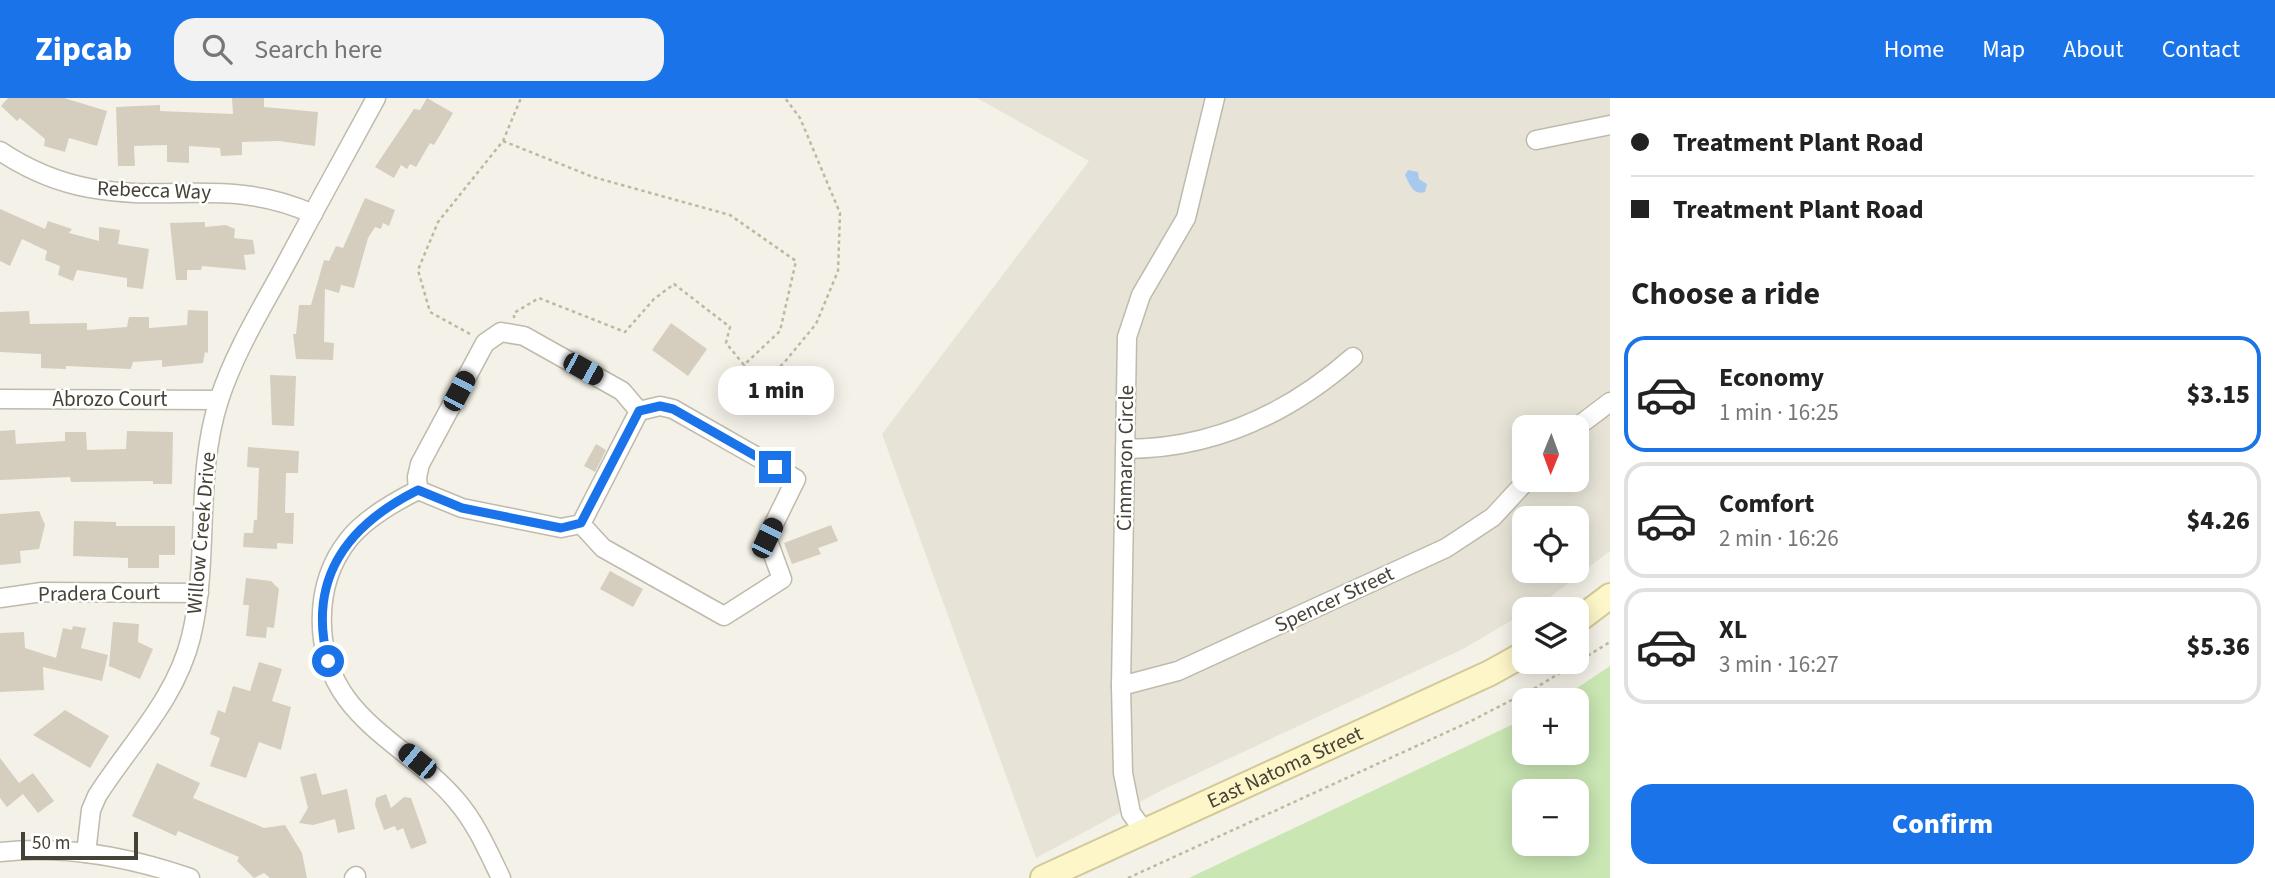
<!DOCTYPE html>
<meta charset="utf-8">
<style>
:root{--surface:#fff;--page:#f2f2f2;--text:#222;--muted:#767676;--line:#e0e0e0;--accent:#1a73e8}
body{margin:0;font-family:"Source Sans 3",sans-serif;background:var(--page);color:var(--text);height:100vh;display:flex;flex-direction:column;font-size:26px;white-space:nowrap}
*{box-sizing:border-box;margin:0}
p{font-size:23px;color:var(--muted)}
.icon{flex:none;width:38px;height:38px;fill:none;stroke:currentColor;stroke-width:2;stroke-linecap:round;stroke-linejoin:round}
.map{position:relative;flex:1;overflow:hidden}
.panel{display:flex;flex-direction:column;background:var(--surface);width:665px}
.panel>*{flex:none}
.hud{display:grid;align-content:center;height:154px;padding:0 21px;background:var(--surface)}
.needle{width:46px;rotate:181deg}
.controls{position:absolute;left:1512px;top:317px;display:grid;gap:14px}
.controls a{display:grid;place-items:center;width:77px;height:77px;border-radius:14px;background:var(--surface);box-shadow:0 4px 18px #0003;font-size:35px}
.scale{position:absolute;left:21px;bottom:18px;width:117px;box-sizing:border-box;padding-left:7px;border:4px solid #474237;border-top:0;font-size:19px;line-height:24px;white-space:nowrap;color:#474237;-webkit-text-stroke:5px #fff;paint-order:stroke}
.end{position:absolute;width:32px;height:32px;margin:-16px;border:9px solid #1a73e8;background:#fff;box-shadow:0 0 0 4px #fff}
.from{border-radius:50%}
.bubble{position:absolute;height:49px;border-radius:21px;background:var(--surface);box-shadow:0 4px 18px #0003;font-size:23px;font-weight:800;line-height:49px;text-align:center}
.car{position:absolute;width:21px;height:42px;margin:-21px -10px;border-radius:9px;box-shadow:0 0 5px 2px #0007;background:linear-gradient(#222 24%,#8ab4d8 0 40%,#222 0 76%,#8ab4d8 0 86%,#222 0)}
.hud b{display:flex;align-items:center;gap:24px;height:66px;font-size:26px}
.hud b+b{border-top:2px solid var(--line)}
.hud i{width:18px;height:18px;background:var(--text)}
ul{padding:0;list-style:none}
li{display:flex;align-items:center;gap:21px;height:116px;margin:0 14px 10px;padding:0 7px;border:4px solid var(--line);border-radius:21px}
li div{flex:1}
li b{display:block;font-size:26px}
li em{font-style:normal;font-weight:800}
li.current{border-color:var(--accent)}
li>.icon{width:63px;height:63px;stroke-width:1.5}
h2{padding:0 21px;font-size:32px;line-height:84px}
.primary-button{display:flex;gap:14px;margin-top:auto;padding:14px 21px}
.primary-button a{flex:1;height:80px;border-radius:21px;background:var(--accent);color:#fff;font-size:28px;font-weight:800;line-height:80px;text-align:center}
header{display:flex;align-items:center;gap:42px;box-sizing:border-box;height:98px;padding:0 35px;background:var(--accent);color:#fff}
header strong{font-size:33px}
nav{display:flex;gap:38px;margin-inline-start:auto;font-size:24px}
.search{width:490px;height:63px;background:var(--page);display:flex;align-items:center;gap:18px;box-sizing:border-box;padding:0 24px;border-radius:21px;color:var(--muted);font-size:26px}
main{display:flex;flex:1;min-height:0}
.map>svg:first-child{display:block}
</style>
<header>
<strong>Zipcab</strong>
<div class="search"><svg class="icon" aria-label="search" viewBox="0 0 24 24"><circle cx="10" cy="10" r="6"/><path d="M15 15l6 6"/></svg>Search here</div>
<nav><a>Home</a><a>Map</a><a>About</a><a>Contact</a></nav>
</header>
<main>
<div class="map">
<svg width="1610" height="780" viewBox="0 0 1610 780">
<rect width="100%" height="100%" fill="#f4f1e8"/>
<path fill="#e7e4d7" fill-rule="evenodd" d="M977 0H1610V453L1545 503 1532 511H1524V515L1463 551 1164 691 1036 760 882 336 1089 63ZM1524 329H1577V382H1524ZM1524 420H1577V472H1524Z"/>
<path fill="#c9e6b3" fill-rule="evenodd" d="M1610 568V780H1189L1524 621V654H1577V602H1559ZM1524 693H1577V746H1524Z"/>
<path fill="#a7c9ee" d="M1408 72 1418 74 1419 81 1427 86 1425 94C1413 98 1409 85 1405 77Z"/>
<g fill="#d5cebe">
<path d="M8 0H64L107 13 97 48 69 40 65 54 44 48 45 41 20 20 17 23 1 8Z"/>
<path d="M232 0H264V9L318 14 315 48 279 43 242 44V57L221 58 220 50 189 48V65L167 64V47L134 48 135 68H118L116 9 160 7V13L233 16Z"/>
<path d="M427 0 453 15 434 47 430 45 416 69 410 66 407 71 401 67 394 80 375 69 414 11 420 12Z"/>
<path d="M365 100 395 112 389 128 383 125 381 131 375 129 368 140 354 190 341 187 339 195 325 191 324 244 334 245 333 262 296 261 293 236H296L299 207H311L324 162 329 163 336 148 343 150Z"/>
<path d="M0 111 45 131 48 123 72 131 69 135 99 143V129L120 132 118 146 149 151 143 191 127 189V180L77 172 73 183 58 177 60 168 45 162 47 153 22 141 10 168 0 163Z"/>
<path d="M205 124V129L226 127 235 131 234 140 253 142 255 156 244 157 246 172 202 168 201 172H187V182H176L170 125Z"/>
<path d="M188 212 208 213V255L205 254 203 265 162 269V262L133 264 131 271 66 268V271L41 270V256L0 254V214L29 213 30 226 87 225V232L127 229 129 219H149V230L187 227Z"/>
<path d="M671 225 707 251 688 278 652 252Z"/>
<path d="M270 277 296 278 294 328 272 327Z"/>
<path d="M15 332 16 346 65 343V334H86L87 352 126 351 127 333 173 334 172 386H153V383L71 384 70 379 0 382V333Z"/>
<path d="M596 346 606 352 595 374 584 368Z"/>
<path d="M248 349 299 353 298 375H286L285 415H294L293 446 277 445V451L243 449 244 435H253L254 422H257L259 370 247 369Z"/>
<path d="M39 413 45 427 39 451 20 453 21 465 0 467V416Z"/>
<path d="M74 423 116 424V428H175V457H159V470H128V460L73 458Z"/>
<path d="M831 427 838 443 818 450 821 456 792 466 784 445Z"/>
<path d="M610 473 643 491 633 509 600 491Z"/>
<path d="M246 480 271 483 279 491 274 530 267 529 266 540 246 538 249 507H243Z"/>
<path d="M113 524 139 526 138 544 153 551 140 581 109 568Z"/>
<path d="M73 528 86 530 81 550 108 557 102 583 43 569 44 592 0 594V535L24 534 25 550 56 560 63 530 72 532Z"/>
<path d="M259 564 282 571 272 603 291 609 281 652 259 644 246 680 210 668 220 640 210 636 218 612 225 615 233 588 250 593Z"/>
<path d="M65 612 109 638 90 670 33 637Z"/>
<path d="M0 660 19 685 33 675 54 703 38 715 23 696 7 709 0 700Z"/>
<path d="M157 665 200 685 193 700 264 730 285 727 302 755 307 780H270L264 775 254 780 237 763 239 759 178 733 176 738 132 718Z"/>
<path d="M316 675 322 697 347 691 355 731 338 735 335 721 313 727 299 725 308 710 300 679Z"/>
<path d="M386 696 391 710 404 699 411 700 427 745 411 751 403 730 397 733 395 728 384 732 375 707 376 700Z"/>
</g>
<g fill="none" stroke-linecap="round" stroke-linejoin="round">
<defs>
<g id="minor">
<path d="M1536 42 1610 27"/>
<path d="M0 53C27 71 57 84 89 90 169 105 232 79 313 116"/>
<path d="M0 301 219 302"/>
<path d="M1577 329 1610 304"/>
<path d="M1125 351C1213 351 1287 317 1353 259"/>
<path d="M418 392 417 379 420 366 485 245 501 234 524 238 622 293 639 313"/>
<path d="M0 500 42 494 199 495"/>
<path d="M1121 588 1178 573 1446 450 1493 419 1527 382"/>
<path d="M1144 733 1131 715 1123 675 1121 588 1127 239 1141 197 1186 120 1215 0"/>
<path d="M0 754C64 747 130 759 190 780"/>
<path d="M86 755 91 712 97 698C130 646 176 601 191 539 210 461 194 380 219 302 234 256 259 215 282 173 313 115 344 58 376 0"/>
<path d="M354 780 356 778"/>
<path d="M501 780C488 753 476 725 456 702 424 664 376 640 347 601 313 555 313 486 349 441 366 420 394 404 418 392L462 410 561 430 581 426 639 313 660 308 673 311 796 381 767 440 782 481 724 518 603 450 581 426"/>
</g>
<g id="secondary">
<path d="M1577 523 1610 498"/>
<path id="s1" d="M1043 780 1490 575 1524 556"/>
</g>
</defs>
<use href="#minor" stroke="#bfbaab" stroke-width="21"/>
<use href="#secondary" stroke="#d2c999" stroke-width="28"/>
<g stroke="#c0b89d" stroke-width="2.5" stroke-dasharray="3.5 3.5" stroke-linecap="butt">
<path d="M503 43 593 79 730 117 796 163 780 233 744 267 726 245 730 229 674 186 654 201 625 234 539 200 514 215V220"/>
<path d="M470 236 430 214 418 172 438 124 503 43 521 0"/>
<path d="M744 267 754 288 783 266 816 226 838 173 840 115 800 20 785 0"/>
<path d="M1128 780 1469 624 1537 589 1610 544"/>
</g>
<use href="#minor" stroke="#fff" stroke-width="18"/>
<use href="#secondary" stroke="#fdf6c9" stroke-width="24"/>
</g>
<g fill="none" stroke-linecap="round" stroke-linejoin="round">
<path stroke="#1a73e8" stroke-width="9" d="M328 563C307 481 346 428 418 392L462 410 561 430 581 425 639 313 660 308 673 311 775 369"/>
</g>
<g text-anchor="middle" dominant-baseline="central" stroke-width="5" stroke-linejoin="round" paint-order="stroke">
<g font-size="21" fill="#474237" stroke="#fff">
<text transform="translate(154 92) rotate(2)">Rebecca Way</text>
<text x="110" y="301">Abrozo Court</text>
<text transform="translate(1125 360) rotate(-89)">Cimmaron Circle</text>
<text transform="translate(201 435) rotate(-85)">Willow Creek Drive</text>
<text transform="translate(99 495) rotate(-1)">Pradera Court</text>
<text transform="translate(1334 501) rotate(-25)">Spencer Street</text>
<text stroke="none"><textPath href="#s1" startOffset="266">East Natoma Street</textPath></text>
</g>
</g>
</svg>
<div class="controls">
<a><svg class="needle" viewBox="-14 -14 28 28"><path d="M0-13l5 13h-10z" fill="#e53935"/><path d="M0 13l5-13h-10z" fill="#767676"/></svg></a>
<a><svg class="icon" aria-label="locate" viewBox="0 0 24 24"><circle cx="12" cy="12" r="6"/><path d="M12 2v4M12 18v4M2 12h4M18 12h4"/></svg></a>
<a><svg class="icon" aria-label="layers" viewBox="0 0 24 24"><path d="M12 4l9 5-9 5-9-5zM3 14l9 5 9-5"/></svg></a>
<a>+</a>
<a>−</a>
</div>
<div class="scale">50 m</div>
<i class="end from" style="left:328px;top:563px"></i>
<i class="end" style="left:775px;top:369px"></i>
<div class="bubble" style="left:718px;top:268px;width:116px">1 min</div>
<i class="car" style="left:583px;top:271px;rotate:119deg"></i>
<i class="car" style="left:459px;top:293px;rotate:28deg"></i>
<i class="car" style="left:767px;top:440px;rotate:26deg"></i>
<i class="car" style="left:417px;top:663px;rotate:309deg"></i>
</div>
<section class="panel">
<div class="hud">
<b><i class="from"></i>Treatment Plant Road</b>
<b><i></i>Treatment Plant Road</b>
</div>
<h2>Choose a ride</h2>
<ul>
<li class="current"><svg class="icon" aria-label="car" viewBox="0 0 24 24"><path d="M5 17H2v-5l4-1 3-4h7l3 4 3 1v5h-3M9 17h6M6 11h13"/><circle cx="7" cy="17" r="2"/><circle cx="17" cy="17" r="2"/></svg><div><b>Economy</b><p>1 min · 16:25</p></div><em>$3.15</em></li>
<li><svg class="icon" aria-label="car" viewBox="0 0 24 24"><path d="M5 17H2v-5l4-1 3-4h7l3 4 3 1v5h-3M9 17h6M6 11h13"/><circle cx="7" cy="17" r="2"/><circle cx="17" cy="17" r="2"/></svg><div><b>Comfort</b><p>2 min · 16:26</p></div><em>$4.26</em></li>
<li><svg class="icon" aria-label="car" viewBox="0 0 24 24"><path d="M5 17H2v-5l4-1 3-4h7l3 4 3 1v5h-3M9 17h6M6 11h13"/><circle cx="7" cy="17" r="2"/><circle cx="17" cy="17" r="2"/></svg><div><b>XL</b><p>3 min · 16:27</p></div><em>$5.36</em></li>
</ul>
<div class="primary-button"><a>Confirm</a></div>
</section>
</main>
